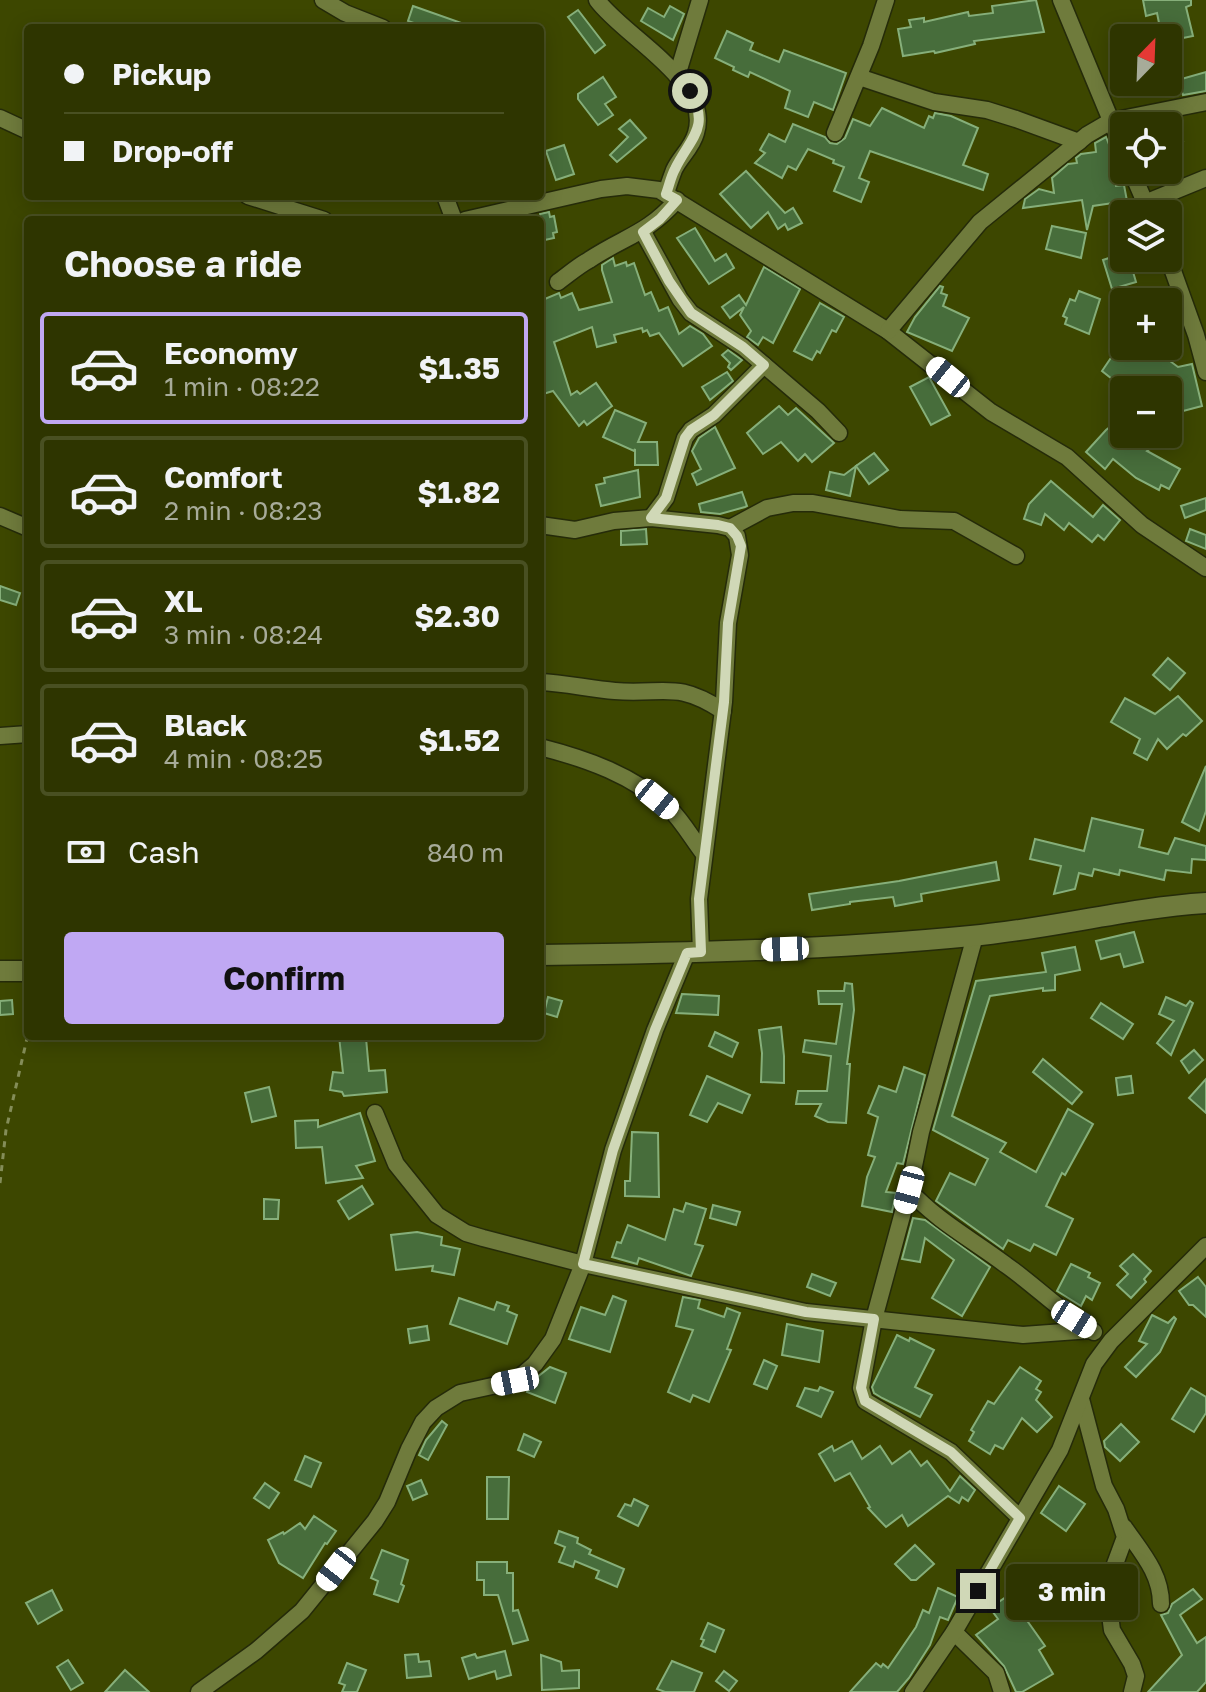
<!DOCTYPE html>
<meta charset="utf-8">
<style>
:root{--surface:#2e3500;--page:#3a400f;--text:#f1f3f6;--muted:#a7ab99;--line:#495022;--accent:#c0a8f3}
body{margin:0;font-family:"Golos Text",sans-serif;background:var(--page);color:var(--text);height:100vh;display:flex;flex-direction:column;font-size:30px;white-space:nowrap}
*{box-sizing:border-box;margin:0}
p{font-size:26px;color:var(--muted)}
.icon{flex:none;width:44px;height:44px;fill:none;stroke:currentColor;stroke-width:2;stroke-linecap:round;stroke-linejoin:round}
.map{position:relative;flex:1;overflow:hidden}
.details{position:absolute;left:24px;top:216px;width:520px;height:824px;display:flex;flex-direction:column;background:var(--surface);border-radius:8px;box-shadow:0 4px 20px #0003,0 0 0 2px var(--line)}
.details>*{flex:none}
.hud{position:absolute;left:24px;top:24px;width:520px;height:176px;border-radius:8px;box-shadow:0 4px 20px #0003,0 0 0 2px var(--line);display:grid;align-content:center;height:176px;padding:0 40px;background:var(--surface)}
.needle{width:52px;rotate:23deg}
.buttons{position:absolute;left:1110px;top:24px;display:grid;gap:16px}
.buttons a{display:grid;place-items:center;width:72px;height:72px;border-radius:8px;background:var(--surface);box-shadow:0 4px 20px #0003,0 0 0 2px var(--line);font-size:40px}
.end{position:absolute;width:36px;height:36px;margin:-18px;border:10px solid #d0d8b7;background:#111;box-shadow:0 0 0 4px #111}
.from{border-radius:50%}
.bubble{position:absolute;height:56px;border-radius:8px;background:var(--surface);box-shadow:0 4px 20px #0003,0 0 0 2px var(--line);font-size:26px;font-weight:700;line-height:56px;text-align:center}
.car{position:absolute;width:24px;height:48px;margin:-24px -12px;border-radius:10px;box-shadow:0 0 6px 2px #0007;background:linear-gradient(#fff 24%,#345 0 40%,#fff 0 76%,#345 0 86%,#fff 0)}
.hud b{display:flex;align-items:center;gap:28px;height:76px;font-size:30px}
.hud b+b{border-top:2px solid var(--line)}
.hud i{width:20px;height:20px;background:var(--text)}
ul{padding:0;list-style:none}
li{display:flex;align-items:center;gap:24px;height:112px;margin:0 16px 12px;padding:0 24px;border:4px solid var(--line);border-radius:8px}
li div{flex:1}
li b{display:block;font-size:30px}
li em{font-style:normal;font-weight:700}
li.on{border-color:var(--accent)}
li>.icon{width:72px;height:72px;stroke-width:1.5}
h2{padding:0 40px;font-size:36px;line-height:96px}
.pay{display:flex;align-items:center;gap:20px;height:88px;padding:0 40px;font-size:30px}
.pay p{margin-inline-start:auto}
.primary-button{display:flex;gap:16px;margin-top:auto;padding:16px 40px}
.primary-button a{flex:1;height:92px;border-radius:8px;background:var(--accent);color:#111;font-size:32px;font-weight:700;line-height:92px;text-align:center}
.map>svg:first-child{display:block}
</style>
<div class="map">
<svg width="1206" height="1692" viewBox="0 0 1206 1692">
<rect width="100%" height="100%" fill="#3d4700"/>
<g fill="#476d3b" stroke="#86af7a" stroke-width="2">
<path d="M1036 0 1044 32 974 41 975 44 935 53 934 51 903 56 898 29 911 27 909 20 924 18V22L968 12 969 16 993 13 992 6Z"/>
<path d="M1143 0H1191V5L1186 7 1193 36 1168 41V38H1162L1157 13 1146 16Z"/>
<path d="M413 6 470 26 469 28H428L408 21Z"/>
<path d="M670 6 684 14 673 40 641 21 648 8 664 17Z"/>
<path d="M578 10 605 45 595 53 568 17Z"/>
<path d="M727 31 753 43 750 50 779 62 784 50 846 73 833 110 814 102 808 117 785 108 790 91 750 72 748 77 733 70 734 67 715 58Z"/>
<path d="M1206 72V91L1183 95 1178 80Z"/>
<path d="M603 77 616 97 605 104 613 115 598 125 578 99V94Z"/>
<path d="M882 108 924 128 929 116 933 118 935 113 951 116 978 128 963 165 988 174 983 190 870 151 859 178 869 182 861 202 834 191 844 167 833 163 834 160 808 149 796 170 788 166 782 178 755 163 765 153 760 150 769 134 785 142 793 124 825 137 830 143 837 144 845 138 853 119 870 126Z"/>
<path d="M1176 119 1183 141 1168 146V121Z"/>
<path d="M630 120 646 138 617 162 610 155 628 137 619 129Z"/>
<path d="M1106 137 1110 147 1116 186 1124 185 1127 201 1093 206 1087 230 1082 200 1023 208 1025 199 1039 189 1054 193 1052 178 1068 164 1077 163 1076 158 1081 154 1096 152 1095 143Z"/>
<path d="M564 145 574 174 556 180 546 151Z"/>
<path d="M746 171 785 213 793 208 802 223 788 230 785 224 778 229 768 212 751 228 720 194Z"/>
<path d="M549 212 550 217 554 216 557 232 553 233 554 238 540 241V214Z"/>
<path d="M1052 226 1086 233 1081 258 1046 249Z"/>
<path d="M695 228 715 261 726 254 734 268 709 284 677 238Z"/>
<path d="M1124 253V258H1129L1136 282 1112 289 1103 260Z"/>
<path d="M613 258 615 266 626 262 627 266 634 263 645 295 651 292 659 311 668 307 679 334 690 326 703 334 712 346 683 366 659 333 650 336 647 330 643 332 642 328 614 335 616 342 597 347 592 327 554 342 571 395 577 391 580 394 596 383 612 406 587 425 584 421 579 426 553 391 540 395V301L559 293 561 298 572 293 579 310 612 302 602 270V265Z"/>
<path d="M764 267 800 289 773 343 763 337 758 345 747 337 751 331 740 315 744 307 730 318 722 307 739 295 746 305Z"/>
<path d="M940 286 943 287 941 293 947 295 943 306 969 318 952 351 907 332 915 317Z"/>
<path d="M1079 291 1100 299 1089 334 1065 324 1067 318 1063 316 1070 299 1075 301Z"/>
<path d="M820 303 844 317 836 332 832 330 820 353 817 351 812 360 794 351Z"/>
<path d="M1119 346H1150L1178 367 1192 364 1202 406 1168 415V390H1126L1102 371Z"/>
<path d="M728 350 742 360 731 370 728 367 730 363 722 355Z"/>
<path d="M727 372 733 381 710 400 702 387Z"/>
<path d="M929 377 950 415 931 425 910 387Z"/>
<path d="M779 406 788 415 796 408 834 443 812 462 805 454 798 461 781 442 763 454 747 433Z"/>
<path d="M615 410 646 423 638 442H657L658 465H635V449L634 451 603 437Z"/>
<path d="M1124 416V434H1169L1147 451 1180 469 1169 489 1161 485 1159 490 1136 478 1113 459 1105 469 1086 452 1106 430Z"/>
<path d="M715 427 735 468 697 485 692 474 701 469 692 451 699 438Z"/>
<path d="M874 453 888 470 869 484 856 466Z"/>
<path d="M856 466 850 496 826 490 830 472 844 475Z"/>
<path d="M638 470 640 497 601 506 596 485 605 483 604 478Z"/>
<path d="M1051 481 1093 517 1103 505 1120 520 1104 540 1098 535 1092 542 1069 523 1064 530 1045 514 1041 525 1024 519 1029 504Z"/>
<path d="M742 492 747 506 745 507 720 514 701 512 699 504Z"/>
<path d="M1206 498V510L1185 518 1181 506Z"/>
<path d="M646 529 647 544 621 545V531Z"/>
<path d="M1190 529 1206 535V549L1186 541Z"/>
<path d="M0 586 20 593 16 605 0 600Z"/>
<path d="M1168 658 1185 673 1170 690 1153 675Z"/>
<path d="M1178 696 1202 721 1186 736 1183 734 1167 749 1158 739 1147 760 1134 753 1140 739 1111 722 1125 698 1155 714Z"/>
<path d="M1206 766V811L1199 831 1182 822Z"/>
<path d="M1092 818 1143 830 1139 847 1168 854 1175 838 1206 846V860L1192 859 1191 873 1166 870 1164 880 1120 870 1119 875 1094 869 1092 876 1079 873 1075 889 1054 894 1061 866 1030 859 1035 839 1084 851Z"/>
<path d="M996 862 999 880 921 894 922 901 895 906 893 897 850 902V904L812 910 809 894 899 881Z"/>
<path d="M1134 932 1143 962 1124 967 1120 954 1101 959 1096 941Z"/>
<path d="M1075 947 1080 970 1055 975V990L1043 991V988L990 996 952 1116 1006 1143 1000 1152 1036 1172 1068 1109 1093 1124 1065 1175 1062 1173 1046 1206 1073 1219 1056 1255 1034 1244 1030 1251 1008 1240 1003 1249 936 1201 950 1173 975 1185 988 1159 933 1130 976 981 1046 972 1042 953Z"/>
<path d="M845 983 852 984 854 1010 847 1064H850L846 1123 828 1122 815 1116 821 1104H796L798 1091H827L831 1056 803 1052 805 1040 836 1044 842 1004H819L818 991H844Z"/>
<path d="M682 994 719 996 718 1015 676 1013Z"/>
<path d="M548 997 562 1001 557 1017 544 1013Z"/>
<path d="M1166 997 1186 1006 1190 1001 1193 1003 1171 1055 1157 1043 1174 1021 1159 1014Z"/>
<path d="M12 1000 13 1014 0 1015V1001Z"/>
<path d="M1101 1003 1133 1024 1123 1039 1091 1018Z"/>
<path d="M781 1027 784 1056V1083L761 1082 762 1053 759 1030Z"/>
<path d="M715 1032 738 1043 732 1057 709 1046Z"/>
<path d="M339 1036 366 1038 369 1071 385 1070 387 1092 344 1096 342 1092 330 1090 333 1072 343 1073Z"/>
<path d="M1194 1050 1203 1060 1189 1073 1181 1061Z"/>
<path d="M1043 1059 1082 1092 1072 1104 1033 1072Z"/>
<path d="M904 1067 925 1075 903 1164 897 1163 886 1192 896 1193 892 1212 862 1206 867 1177 875 1157 868 1155 878 1117 868 1113 879 1086 896 1092Z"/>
<path d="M707 1076 750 1095 742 1113 718 1103 707 1122 690 1115Z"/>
<path d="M1131 1076 1133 1093 1118 1095 1116 1078Z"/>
<path d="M1206 1079V1113L1189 1098Z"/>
<path d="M269 1087 276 1116 252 1122 245 1093Z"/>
<path d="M360 1113 375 1161 356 1166 363 1178 326 1183 322 1147 296 1148 295 1121 318 1120V1127Z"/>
<path d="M632 1132 658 1133 659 1197 625 1196V1181H630Z"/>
<path d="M362 1186 373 1204 349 1219 338 1201Z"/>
<path d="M264 1199 279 1200 278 1219H264Z"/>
<path d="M686 1203 706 1209 695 1244 703 1246 691 1276 639 1258 637 1264 612 1257 617 1242 621 1243 628 1225 665 1240 674 1209 683 1212Z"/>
<path d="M713 1205 740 1212 736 1225 710 1218Z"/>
<path d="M913 1218 925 1220 990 1267 962 1316 932 1298 954 1260 925 1238 920 1262 902 1259Z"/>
<path d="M417 1232 442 1237 441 1245 460 1249 454 1275 432 1271 433 1266 396 1270 391 1235Z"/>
<path d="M1133 1254 1151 1271 1144 1279 1146 1282 1131 1298 1117 1285 1128 1274 1120 1266Z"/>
<path d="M1071 1264 1090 1273 1088 1277 1100 1283 1092 1300 1086 1296 1081 1306 1057 1291Z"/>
<path d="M812 1274 836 1283 830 1296 807 1287Z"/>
<path d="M1198 1277 1206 1287V1317L1193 1305H1189L1179 1291Z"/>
<path d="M613 1296 626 1301 610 1352 569 1339 581 1307 605 1315Z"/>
<path d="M683 1297 700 1300 698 1308 724 1317 727 1308 740 1313 727 1349 731 1350 709 1402 693 1395 690 1402 668 1392 693 1330 676 1326Z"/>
<path d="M459 1298 494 1310 497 1302 509 1306 507 1311 517 1315 507 1344 450 1324Z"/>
<path d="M1152 1315 1168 1323 1174 1317 1176 1319 1160 1352 1136 1377 1125 1367 1147 1344 1139 1341Z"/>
<path d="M787 1324 823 1331 819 1362 782 1355Z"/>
<path d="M427 1326 429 1340 410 1343 408 1329Z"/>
<path d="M897 1335 909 1341 910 1338 934 1350 915 1387 932 1395 920 1417 882 1398 874 1393 872 1387Z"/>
<path d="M764 1360 777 1366 767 1389 754 1384Z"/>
<path d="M550 1367 566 1373 555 1403 527 1392 531 1382Z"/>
<path d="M1020 1367 1041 1381 1036 1389 1041 1392 1036 1400 1052 1417 1037 1432 1022 1418 1003 1449 995 1445 990 1454 969 1441 974 1432 971 1430 988 1401 994 1404Z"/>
<path d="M820 1387 833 1392 821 1417 797 1406 805 1388 818 1391Z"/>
<path d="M1191 1388 1206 1397V1413L1194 1432 1172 1419Z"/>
<path d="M442 1421 447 1425 428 1460 419 1455 426 1440Z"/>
<path d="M1121 1424 1139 1442 1120 1461 1105 1447 1104 1441Z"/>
<path d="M524 1434 541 1442 534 1457 518 1450Z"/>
<path d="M852 1441 862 1459 880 1446 892 1464 910 1451 921 1466 927 1461 950 1491 960 1476 975 1490 968 1501 962 1497 959 1503 948 1496 908 1526 902 1515 886 1527 868 1508 870 1507 850 1473 835 1481 819 1454 832 1446 834 1451Z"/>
<path d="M305 1456 321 1463 311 1487 295 1480Z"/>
<path d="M487 1477H509L508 1519H487Z"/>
<path d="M421 1480 427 1494 413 1500 407 1486Z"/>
<path d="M265 1483 279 1493 269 1508 254 1498Z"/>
<path d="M1059 1486 1085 1504 1066 1531 1041 1513Z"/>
<path d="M634 1499 648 1506 638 1526 618 1516 625 1504 631 1506Z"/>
<path d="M314 1516 336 1531 327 1544 325 1543 303 1578 279 1563 268 1540 283 1532 284 1534 300 1523 305 1529Z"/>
<path d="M559 1531 578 1538 577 1543 591 1550 589 1554 624 1569 617 1587 596 1578 599 1571 575 1561 573 1567 559 1562 565 1547 555 1543Z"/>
<path d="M915 1545 934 1564 916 1580H911L895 1564Z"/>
<path d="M382 1550 408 1560 401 1584 404 1586 398 1602 374 1594 378 1581 371 1578Z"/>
<path d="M477 1562H507V1573H513V1611L518 1610 528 1640 513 1644 498 1595H484V1580H477Z"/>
<path d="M938 1588 958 1597 948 1620 940 1617 930 1645 909 1678 897 1692H850L876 1663 881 1667 883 1664 888 1668 916 1627 923 1610 929 1613Z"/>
<path d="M1193 1589 1202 1599 1180 1615 1197 1643 1206 1637V1682L1197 1692H1148L1182 1655 1161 1615 1168 1613 1172 1604Z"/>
<path d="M52 1590 62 1610 38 1624 26 1603Z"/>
<path d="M1009 1595 1045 1646 1039 1650 1053 1674 1022 1692H1016L1004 1666 976 1635 998 1619 990 1608Z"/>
<path d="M708 1623 724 1630 715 1652 701 1646 704 1640 701 1639Z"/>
<path d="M505 1651 511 1675 497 1679 495 1671 469 1679 462 1658 475 1654 477 1658Z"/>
<path d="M418 1654 419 1662 429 1661 431 1676 407 1678 405 1655Z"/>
<path d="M541 1655 561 1662 562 1671 579 1670V1688L542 1690Z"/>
<path d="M68 1660 83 1683 71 1690 57 1667Z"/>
<path d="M672 1661 702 1673 694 1692H665L657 1689Z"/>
<path d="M347 1663 366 1670 357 1692H342L345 1685 339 1683Z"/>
<path d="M125 1670 149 1692H105Z"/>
<path d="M724 1671 737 1681 729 1691 716 1681Z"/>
</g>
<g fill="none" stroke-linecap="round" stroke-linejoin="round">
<defs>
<g id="minor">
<path d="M323 0 345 13 383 28"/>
<path d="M597 0C624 37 712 81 696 133 692 148 680 157 674 170 671 178 668 186 666 194"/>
<path d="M1061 0 1124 152"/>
<path d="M677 76 700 0"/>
<path d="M859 77 934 102 987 110 1016 119 1079 142"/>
<path d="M0 118 28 131"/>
<path d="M835 133 871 46 886 0"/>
<path d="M1131 170 1150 214"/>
<path d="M248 196 324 220"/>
<path d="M445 196 454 220"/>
<path d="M1145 203 1206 178"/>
<path d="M465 220 601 189 627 186 659 190 888 331 991 412 1067 457 1142 525 1206 568"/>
<path d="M643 232 680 299 691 313 743 347 818 411 839 433"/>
<path d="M1168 257 1196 335 1206 372"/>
<path d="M558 282C569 274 578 266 589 260 625 236 646 235 677 200"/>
<path d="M888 331 980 222 1087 135 1111 121 1206 102"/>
<path d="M0 516 28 528"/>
<path d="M651 518 666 498 685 438 691 430 714 415 764 365"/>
<path d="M540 525 575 530 614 521 651 518 718 525 730 528 737 536 740 555 728 623 724 702 699 899 701 952"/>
<path d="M730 528 767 508 793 503H813L900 519 954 521 1016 556"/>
<path d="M540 682C565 683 590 689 615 691 664 695 676 680 723 711"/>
<path d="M0 736 28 734"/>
<path d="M540 747C587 759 633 775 670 809 683 822 693 840 704 854"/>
<path d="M975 936 921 1132 909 1190 874 1319 861 1388 865 1401 951 1452 1020 1518"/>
<path d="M375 1113 396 1164 437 1215 466 1233 483 1238 583 1264 806 1312 1023 1335 1091 1330"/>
<path d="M909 1190C937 1221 973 1240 1006 1265 1036 1286 1062 1313 1094 1332"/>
<path d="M1081 1399 1104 1486 1116 1509 1125 1537 1115 1564 1109 1607 1112 1630 1132 1664 1136 1676 1132 1692"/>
<path d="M1124 1527C1141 1552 1161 1573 1161 1604"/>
<path d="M954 1632 996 1673 1002 1692"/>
<path d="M199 1692 256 1651 302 1611 375 1521 387 1502 409 1449 423 1422 436 1408 460 1393 515 1381 535 1364 553 1339 583 1264 613 1150 655 1030 687 953"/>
<path d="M913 1692 954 1632 1060 1450 1094 1364 1111 1341 1206 1246"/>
</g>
<g id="secondary">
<path d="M540 955C684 953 828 950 971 936 1050 929 1127 908 1206 903"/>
<path d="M0 971H28"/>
</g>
</defs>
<use href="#minor" stroke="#252b09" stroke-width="19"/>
<use href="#secondary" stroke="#252b09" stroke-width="23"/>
<path stroke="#848d58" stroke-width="3" stroke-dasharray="6 6" stroke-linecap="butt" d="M0 1183 6 1130 28 1034"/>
<use href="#minor" stroke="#6f7b3c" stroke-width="16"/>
<use href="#secondary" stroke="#6f7b3c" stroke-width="20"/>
</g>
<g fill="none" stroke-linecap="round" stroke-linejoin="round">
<path stroke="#d0d8b7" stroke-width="10" d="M690 91C711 128 690 138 675 169 671 176 669 186 666 194L677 200 660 219 643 232 669 281 691 313 743 347 764 365 714 415 691 430 685 438 666 498 651 518 718 525 730 528 737 536 741 546 728 623 724 702 699 899 701 952 687 953 655 1030 613 1150 583 1264 806 1312 874 1319 861 1388 865 1401 951 1452 1020 1518 978 1591"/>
</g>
</svg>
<div class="buttons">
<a><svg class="needle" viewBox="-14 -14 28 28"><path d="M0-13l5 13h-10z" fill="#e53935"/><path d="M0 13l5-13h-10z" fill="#a7ab99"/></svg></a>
<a><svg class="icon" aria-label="locate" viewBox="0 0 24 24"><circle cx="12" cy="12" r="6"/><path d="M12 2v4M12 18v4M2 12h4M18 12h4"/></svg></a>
<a><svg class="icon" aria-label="layers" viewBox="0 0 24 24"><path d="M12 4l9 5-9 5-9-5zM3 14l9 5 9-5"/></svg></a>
<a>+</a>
<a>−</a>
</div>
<i class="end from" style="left:690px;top:91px"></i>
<i class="end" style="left:978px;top:1591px"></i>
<div class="bubble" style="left:1006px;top:1564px;width:132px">3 min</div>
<i class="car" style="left:948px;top:377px;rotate:309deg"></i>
<i class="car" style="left:657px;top:799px;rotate:129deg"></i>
<i class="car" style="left:785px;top:949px;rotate:268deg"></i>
<i class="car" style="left:909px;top:1190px;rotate:195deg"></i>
<i class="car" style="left:1074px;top:1319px;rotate:122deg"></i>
<i class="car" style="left:515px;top:1381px;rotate:259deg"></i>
<i class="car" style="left:336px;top:1569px;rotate:218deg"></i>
<div class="hud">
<b><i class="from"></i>Pickup</b>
<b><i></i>Drop-off</b>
</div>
<section class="details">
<h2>Choose a ride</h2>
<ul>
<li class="on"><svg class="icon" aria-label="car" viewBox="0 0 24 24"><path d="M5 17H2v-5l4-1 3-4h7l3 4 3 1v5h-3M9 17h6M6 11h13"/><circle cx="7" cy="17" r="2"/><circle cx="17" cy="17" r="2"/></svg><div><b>Economy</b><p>1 min · 08:22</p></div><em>$1.35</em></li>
<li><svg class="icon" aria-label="car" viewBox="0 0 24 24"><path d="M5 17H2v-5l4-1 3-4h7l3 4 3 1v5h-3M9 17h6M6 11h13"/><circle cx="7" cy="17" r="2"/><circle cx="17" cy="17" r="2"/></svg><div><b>Comfort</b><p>2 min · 08:23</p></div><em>$1.82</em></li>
<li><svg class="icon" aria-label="car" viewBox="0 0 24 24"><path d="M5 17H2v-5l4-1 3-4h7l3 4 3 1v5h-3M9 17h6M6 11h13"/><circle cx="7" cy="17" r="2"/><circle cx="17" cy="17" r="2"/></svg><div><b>XL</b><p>3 min · 08:24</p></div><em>$2.30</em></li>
<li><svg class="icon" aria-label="car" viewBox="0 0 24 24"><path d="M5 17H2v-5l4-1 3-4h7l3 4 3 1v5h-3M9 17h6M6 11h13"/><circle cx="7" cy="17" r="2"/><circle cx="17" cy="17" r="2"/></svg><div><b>Black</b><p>4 min · 08:25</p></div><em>$1.52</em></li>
</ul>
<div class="pay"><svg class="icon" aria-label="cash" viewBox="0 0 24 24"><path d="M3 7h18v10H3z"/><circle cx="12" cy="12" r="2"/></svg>Cash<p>840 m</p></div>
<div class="primary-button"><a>Confirm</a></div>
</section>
</div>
